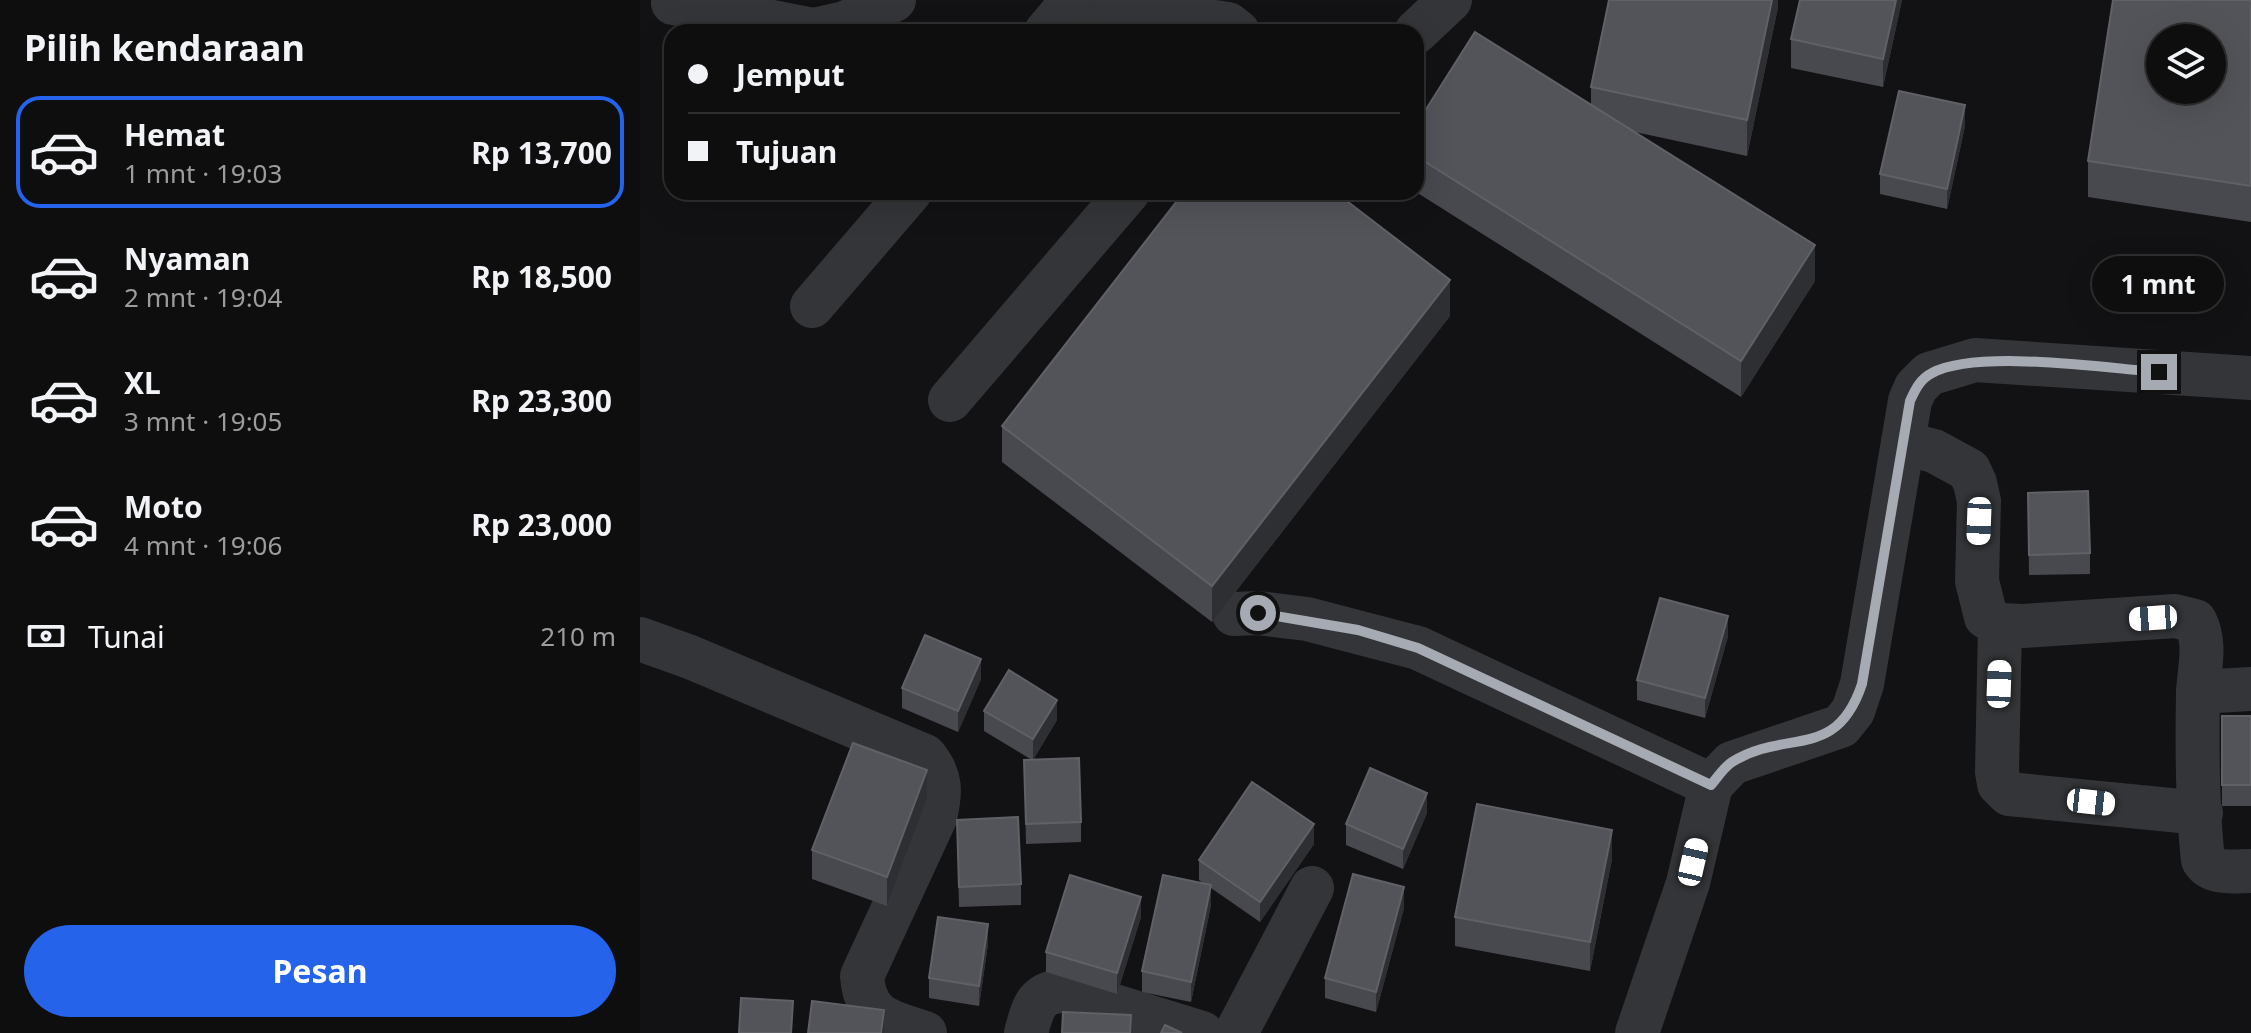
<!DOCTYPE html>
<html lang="id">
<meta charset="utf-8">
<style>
:root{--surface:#0e0e0f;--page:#171718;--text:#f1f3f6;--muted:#9b9c9e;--line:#2e2e2f;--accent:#2563eb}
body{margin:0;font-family:"Noto Sans",sans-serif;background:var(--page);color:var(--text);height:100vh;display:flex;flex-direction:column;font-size:30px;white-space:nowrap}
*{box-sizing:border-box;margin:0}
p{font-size:26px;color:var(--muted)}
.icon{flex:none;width:44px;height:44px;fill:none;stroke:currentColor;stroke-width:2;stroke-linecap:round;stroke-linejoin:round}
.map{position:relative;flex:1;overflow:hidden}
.panel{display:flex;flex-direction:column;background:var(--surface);width:640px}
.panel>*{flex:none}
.guide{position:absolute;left:24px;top:24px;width:760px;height:176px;border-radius:24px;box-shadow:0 8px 32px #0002,0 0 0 2px var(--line);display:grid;align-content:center;height:176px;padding:0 24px;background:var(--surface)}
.tools{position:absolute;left:1506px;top:24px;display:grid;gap:16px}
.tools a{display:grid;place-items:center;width:80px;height:80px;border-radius:50%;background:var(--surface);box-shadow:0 8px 32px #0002,0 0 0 2px var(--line);font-size:40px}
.end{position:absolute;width:36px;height:36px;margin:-18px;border:10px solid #a5aab3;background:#111;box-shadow:0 0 0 4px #111}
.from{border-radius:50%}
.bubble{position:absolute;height:56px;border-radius:28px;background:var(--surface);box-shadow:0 8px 32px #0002,0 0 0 2px var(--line);font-size:26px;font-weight:700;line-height:56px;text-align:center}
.car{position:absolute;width:24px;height:48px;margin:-24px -12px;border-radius:10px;box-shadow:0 0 6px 2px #0007;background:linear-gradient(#fff 24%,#345 0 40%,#fff 0 76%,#345 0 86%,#fff 0)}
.guide b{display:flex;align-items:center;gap:28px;height:76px;font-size:30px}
.guide b+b{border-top:2px solid var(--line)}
.guide i{width:20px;height:20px;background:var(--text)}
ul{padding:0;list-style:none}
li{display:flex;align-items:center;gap:24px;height:112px;margin:0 16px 12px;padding:0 8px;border:4px solid transparent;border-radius:24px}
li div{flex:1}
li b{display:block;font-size:30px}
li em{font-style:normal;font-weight:700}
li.on{border-color:var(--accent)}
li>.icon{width:72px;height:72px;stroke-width:1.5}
h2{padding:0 24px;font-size:36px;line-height:96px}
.pay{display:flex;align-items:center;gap:20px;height:88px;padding:0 24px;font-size:30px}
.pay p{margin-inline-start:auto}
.cta{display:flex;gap:16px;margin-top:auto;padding:16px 24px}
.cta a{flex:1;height:92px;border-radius:48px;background:var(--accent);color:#fff;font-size:32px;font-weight:700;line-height:92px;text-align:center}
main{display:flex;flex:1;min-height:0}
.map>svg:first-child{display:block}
</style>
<main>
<section class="panel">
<h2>Pilih kendaraan</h2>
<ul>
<li class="on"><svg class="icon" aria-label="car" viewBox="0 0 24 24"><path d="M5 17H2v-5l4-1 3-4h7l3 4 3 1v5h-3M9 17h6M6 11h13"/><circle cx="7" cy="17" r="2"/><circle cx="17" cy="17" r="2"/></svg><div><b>Hemat</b><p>1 mnt · 19:03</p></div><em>Rp 13,700</em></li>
<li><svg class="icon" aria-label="car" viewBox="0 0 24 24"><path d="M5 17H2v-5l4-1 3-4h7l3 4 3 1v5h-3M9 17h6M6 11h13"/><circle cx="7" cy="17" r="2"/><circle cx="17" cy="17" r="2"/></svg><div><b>Nyaman</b><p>2 mnt · 19:04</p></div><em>Rp 18,500</em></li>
<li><svg class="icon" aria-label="car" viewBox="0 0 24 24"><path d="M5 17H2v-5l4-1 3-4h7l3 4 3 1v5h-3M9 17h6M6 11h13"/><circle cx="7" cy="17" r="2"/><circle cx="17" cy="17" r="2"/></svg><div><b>XL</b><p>3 mnt · 19:05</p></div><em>Rp 23,300</em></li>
<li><svg class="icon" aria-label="car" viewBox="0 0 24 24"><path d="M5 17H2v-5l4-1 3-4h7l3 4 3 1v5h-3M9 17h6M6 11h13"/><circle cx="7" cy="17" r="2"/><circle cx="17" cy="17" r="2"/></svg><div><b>Moto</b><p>4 mnt · 19:06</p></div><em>Rp 23,000</em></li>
</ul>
<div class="pay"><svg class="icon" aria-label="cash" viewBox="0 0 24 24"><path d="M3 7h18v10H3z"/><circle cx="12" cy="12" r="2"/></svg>Tunai<p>210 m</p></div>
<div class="cta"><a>Pesan</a></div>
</section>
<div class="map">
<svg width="1611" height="1033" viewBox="0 0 1611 1033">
<rect width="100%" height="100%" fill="#121214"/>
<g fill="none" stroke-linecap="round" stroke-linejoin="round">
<g stroke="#343538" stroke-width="44">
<path d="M427 0 588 24 598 32"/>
<path d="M33 3 174 30 205 23 254 0"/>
<path d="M406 32 432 1"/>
<path d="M776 32 810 0"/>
<path d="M172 306 270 192"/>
<path d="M310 400 488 192"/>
<path d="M1263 443 1294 451 1329 470 1335 483 1339 501 1337 581 1346 617 1360 625 1383 626 1535 616 1555 621C1567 644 1559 668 1558 693 1557 747 1557 806 1563 860 1572 875 1594 871 1611 871"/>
<path d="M594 614 618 613 667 619 778 648 1071 785"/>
<path d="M1360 625 1357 772 1359 784 1369 794 1561 813"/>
<path d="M0 639 50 657 285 756C302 777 301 792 295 818L222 976C225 1019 250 1021 285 1033"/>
<path d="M1558 692 1611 689"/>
<path d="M386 1033C393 1007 396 991 426 991L562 1033"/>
<path d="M596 1033 672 888"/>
<path d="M997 1033 1048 883 1071 785 1092 763 1201 726 1213 711 1222 684 1270 401 1276 387 1289 374 1335 360 1611 378"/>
</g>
</g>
<g fill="#48494f">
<path d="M1138 0V7L1107 156 995 132 1175 281 1101 397 776 192V125L951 104V87Z"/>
<path d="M1160 0H1262L1243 87 1151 68V39Z"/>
<path d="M1611 0V222L1448 197V161Z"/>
<path d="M1325 126 1307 209 1240 194V174Z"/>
<path d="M810 316 572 622 362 462V426Z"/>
<path d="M1388 493 1450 553V574L1389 575Z"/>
<path d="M1088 636 1065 718 997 700V680Z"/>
<path d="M341 679 318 732 262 708V688Z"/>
<path d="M344 711 417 720 393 760 441 822V842L386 844 384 760H392L344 731Z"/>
<rect x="1582" y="716" width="29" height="90"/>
<path d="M287 799 247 906 172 879V850Z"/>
<path d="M787 813 763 869 706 845V824Z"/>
<path d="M317 820 381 884V905L319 907Z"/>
<path d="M674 844 620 922 571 888V905L551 1002 502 992V971L564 884 559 880V860Z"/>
<path d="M972 859 950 971 815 946V917Z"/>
<path d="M764 908 736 1012 685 998V978Z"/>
<path d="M501 917 477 994 406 972V952Z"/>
<path d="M348 944 339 1006 289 998V978Z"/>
</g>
<g fill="#2e2f33">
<path d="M1132 0H1138V7L1107 156V120Z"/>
<path d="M1256 0H1262L1243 87V59Z"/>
<path d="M1325 105V126L1307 209V189Z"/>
<path d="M1175 245V281L1101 397V361Z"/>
<path d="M810 280V316L572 622V586Z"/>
<path d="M1088 616V636L1065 718V698Z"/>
<path d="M341 659V679L318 732V711Z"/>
<path d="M417 700V720L393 760V739Z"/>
<path d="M287 770V799L247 906V877Z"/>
<path d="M787 793V813L763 869V849Z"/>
<path d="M674 824V844L620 922V902Z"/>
<path d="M972 830V859L950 971V942Z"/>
<path d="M571 885V905L551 1002V982Z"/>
<path d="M764 887V908L736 1012V992Z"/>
<path d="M501 897V917L477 994V973Z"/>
<path d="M348 924V944L339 1006V986Z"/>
<path d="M244 1010V1033H241Z"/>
</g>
<g fill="#525459" stroke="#5f6167" stroke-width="2" fill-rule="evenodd">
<path d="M969 0H1132L1107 120 951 87Z"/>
<path d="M1160 0H1256L1243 59 1151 39Z"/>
<path d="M1473 0H1611V186L1448 161ZM1520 38H1572V90H1520Z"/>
<path d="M835 32 1175 245 1101 361 776 156V125Z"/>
<path d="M1259 91 1325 105 1307 189 1240 174Z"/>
<path d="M544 192H695L810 280 572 586 362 426Z"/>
<path d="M1448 491 1450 553 1389 555 1388 493Z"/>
<path d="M1020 598 1088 616 1065 698 997 680Z"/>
<path d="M285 635 341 659 318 711 262 688Z"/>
<path d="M369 670 417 700 393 739 344 711Z"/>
<rect x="1582" y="716" width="29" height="69"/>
<path d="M213 743 287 770 247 877 172 850Z"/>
<path d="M439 758 441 822 386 824 384 760Z"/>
<path d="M730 768 787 793 763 849 706 824Z"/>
<path d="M612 782 674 824 620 902 559 860Z"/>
<path d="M837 804 972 830 950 942 815 917Z"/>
<path d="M378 817 381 884 319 887 317 820Z"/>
<path d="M713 874 764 887 736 992 685 978Z"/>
<path d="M430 875 501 897 477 973 406 952Z"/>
<path d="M523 875 571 885 551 982 502 971Z"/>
<path d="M298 917 348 924 339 986 289 978Z"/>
<path d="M101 998 153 1001 151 1033H99Z"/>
<path d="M172 1001 244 1010 241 1033H168Z"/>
<path d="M423 1012 491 1015 490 1033H422Z"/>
<path d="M525 1025 542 1033H521Z"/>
</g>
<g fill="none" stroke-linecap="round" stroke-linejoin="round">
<path stroke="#a5aab3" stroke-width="10" d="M618 613 718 630 778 648 1071 785C1077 778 1084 767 1092 762 1147 728 1196 762 1222 684L1270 401C1275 390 1280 379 1292 373 1337 349 1464 368 1519 372"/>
</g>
</svg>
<div class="tools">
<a><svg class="icon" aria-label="layers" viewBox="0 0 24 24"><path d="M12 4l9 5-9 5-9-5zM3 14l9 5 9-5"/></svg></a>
</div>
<i class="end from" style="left:618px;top:613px"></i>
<i class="end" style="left:1519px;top:372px"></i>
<div class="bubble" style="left:1452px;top:256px;width:132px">1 mnt</div>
<i class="car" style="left:1339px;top:521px;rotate:182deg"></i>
<i class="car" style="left:1513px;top:618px;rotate:266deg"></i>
<i class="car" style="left:1359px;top:684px;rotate:2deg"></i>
<i class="car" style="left:1451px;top:802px;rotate:96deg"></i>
<i class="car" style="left:1053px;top:862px;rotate:13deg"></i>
<div class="guide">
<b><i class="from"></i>Jemput</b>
<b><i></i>Tujuan</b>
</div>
</div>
</main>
